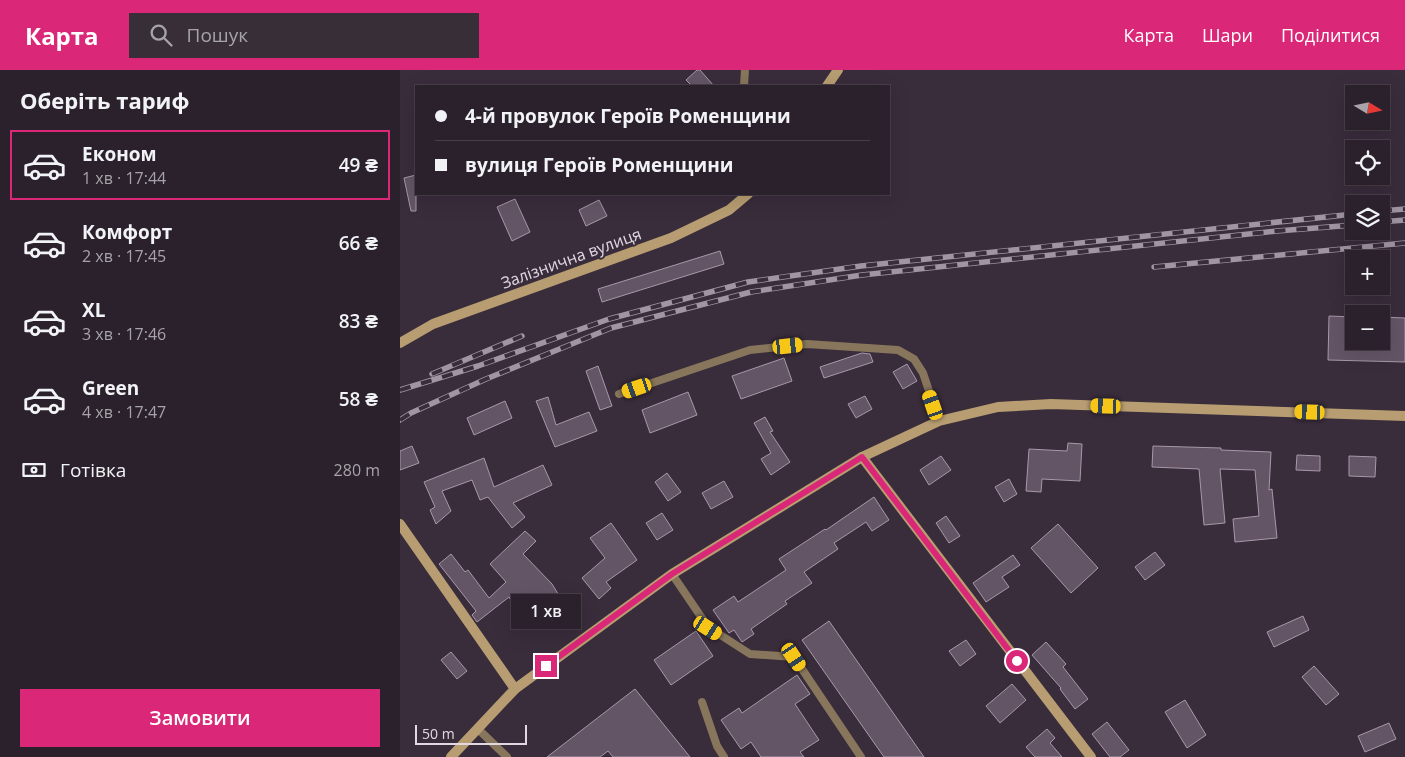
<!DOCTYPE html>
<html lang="uk">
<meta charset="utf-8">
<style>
:root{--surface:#2b212c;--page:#372e38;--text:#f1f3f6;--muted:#a6a3a9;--line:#473e48;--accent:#db2777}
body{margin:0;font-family:"Open Sans",sans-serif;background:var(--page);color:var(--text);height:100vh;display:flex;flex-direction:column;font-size:19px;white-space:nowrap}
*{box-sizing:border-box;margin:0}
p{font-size:16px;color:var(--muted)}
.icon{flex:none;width:28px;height:28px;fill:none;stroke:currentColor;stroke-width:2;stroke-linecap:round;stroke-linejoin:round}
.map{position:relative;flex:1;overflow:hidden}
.drawer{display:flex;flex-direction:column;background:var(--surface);width:400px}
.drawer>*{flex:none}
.banner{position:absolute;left:15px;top:15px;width:475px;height:110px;border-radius:0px;box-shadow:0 5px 20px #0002,0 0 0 1px var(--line);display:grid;align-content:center;height:110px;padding:0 20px;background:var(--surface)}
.needle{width:32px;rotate:100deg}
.buttons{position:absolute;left:945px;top:15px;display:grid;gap:10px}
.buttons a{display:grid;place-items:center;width:45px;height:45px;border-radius:0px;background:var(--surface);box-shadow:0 5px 20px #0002,0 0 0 1px var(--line);font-size:25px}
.scale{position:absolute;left:15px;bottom:12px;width:112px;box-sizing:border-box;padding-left:5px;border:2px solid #e1d8e2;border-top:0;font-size:14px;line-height:18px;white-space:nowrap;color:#e1d8e2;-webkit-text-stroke:4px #392c3b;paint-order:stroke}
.end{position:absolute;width:22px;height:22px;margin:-11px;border:6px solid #db2777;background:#fff;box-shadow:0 0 0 2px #fff}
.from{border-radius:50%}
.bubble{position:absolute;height:35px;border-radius:0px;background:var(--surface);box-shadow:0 5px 20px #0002,0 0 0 1px var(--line);font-size:16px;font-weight:600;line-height:35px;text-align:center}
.car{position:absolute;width:15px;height:30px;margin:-15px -8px;border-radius:6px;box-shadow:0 0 4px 1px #0007;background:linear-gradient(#f5c518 24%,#345 0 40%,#f5c518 0 76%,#345 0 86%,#f5c518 0)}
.banner b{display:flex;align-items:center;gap:18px;height:48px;font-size:19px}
.banner b+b{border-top:1px solid var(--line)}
.banner i{width:12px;height:12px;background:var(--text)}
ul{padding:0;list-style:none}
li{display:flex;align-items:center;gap:15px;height:70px;margin:0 10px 8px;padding:0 10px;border:2px solid transparent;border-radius:0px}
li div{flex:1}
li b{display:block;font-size:19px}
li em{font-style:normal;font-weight:600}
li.current{border-color:var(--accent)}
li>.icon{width:45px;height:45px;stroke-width:1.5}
h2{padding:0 20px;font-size:22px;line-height:60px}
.pay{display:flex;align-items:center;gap:12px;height:55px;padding:0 20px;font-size:19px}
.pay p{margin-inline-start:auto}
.button{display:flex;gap:10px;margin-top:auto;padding:10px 20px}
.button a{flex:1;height:58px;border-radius:0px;background:var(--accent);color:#fff;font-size:20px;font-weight:600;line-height:58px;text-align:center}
header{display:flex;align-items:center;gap:30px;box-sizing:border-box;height:70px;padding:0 25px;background:var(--accent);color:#fff}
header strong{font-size:24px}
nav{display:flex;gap:28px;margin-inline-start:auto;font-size:18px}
.search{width:350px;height:45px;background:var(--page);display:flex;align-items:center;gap:12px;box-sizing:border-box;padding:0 18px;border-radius:0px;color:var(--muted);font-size:19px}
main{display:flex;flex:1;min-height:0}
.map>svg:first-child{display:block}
</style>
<header>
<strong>Карта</strong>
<div class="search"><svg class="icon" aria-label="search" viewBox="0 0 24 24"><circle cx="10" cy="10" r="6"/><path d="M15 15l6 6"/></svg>Пошук</div>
<nav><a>Карта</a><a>Шари</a><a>Поділитися</a></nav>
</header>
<main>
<section class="drawer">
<h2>Оберіть тариф</h2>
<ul>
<li class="current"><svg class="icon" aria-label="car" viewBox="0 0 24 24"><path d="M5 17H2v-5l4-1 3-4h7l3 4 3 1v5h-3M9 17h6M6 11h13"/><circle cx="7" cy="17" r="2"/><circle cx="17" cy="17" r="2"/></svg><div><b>Економ</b><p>1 хв · 17:44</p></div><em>49 ₴</em></li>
<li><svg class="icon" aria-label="car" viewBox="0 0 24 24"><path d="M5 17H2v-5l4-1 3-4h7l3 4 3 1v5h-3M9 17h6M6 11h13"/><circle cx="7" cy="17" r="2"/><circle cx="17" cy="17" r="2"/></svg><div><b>Комфорт</b><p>2 хв · 17:45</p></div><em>66 ₴</em></li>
<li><svg class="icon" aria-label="car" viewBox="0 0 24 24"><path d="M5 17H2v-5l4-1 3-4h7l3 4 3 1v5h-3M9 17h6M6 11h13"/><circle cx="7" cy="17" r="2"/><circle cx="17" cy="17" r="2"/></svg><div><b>XL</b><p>3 хв · 17:46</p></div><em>83 ₴</em></li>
<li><svg class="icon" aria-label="car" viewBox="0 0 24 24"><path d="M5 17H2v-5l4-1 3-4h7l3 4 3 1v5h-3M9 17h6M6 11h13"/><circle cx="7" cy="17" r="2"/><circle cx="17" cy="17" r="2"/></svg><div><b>Green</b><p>4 хв · 17:47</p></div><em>58 ₴</em></li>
</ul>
<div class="pay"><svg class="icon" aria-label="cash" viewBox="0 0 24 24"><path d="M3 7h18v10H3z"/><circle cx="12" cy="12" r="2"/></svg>Готівка<p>280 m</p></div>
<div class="button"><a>Замовити</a></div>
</section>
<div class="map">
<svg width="1005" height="687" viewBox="0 0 1005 687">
<rect width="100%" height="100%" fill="#392c3b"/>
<g fill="#645566" stroke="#a898aa">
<path d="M297 0H300L314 16H292L286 10Z"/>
<path d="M16 105V141H11L4 108Z"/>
<path d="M115 129 130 162 112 171 97 137Z"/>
<path d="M199 130 207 146 186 156 179 140Z"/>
<path d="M320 181 324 194 202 232 198 219Z"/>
<path d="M929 246 954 247V271H981V247L1005 248V292L928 290Z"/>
<path d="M462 283 470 284 473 292 424 308 420 297Z"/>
<path d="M384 288 392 311 341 329 332 306Z"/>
<path d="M507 294 517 311 503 319 493 302Z"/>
<path d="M198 296 212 336 200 340 186 301Z"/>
<path d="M288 322 297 345 250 363 242 340Z"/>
<path d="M465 326 472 339 456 348 448 334Z"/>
<path d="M148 327 156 355 189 342 197 361 155 377 136 331Z"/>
<path d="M105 331 112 348 74 365 67 348Z"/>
<path d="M365 347 373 361 370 362 390 392 371 405 361 389 371 383 354 353Z"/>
<path d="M668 373 682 374 680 411 642 409 641 422 626 421 629 379 667 381Z"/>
<path d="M12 376 19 393 0 400V381Z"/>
<path d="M753 376 821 378V380L871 382 869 420 872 419 877 468 835 472 833 449 859 446 855 400 820 399 825 453 804 455 799 399 752 397Z"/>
<path d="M897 385 920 386V401L896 400Z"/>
<path d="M541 386 551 400 529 415 520 400Z"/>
<path d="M949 386 976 387 975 407 949 406Z"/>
<path d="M84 388 94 417 143 395 152 415 113 433 125 447 112 458 88 427 80 430 72 410 42 421 51 441 36 454 30 440 35 437 24 412Z"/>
<path d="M267 403 281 422 268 431 255 412Z"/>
<path d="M609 409 617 424 604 432 595 417Z"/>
<path d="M324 411 333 427 311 439 302 423Z"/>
<path d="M474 427 489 450 472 461 466 452 434 473 438 479 404 502 412 513 385 531 387 534 351 559 354 564 342 572 334 560 329 563 313 540 334 526 338 532 386 500 379 489 425 459 426 460Z"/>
<path d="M262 443 273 460 257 470 246 453Z"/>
<path d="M546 446 560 466 549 473 536 453Z"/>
<path d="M211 453 237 490 206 512 211 518 199 529 182 508 205 488 190 468Z"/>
<path d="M658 454 698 498 671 523 631 478Z"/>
<path d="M125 461 136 471 123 484 152 514 165 535 127 558 109 527 77 552 72 545 76 541 39 494 51 484 65 502 68 500 89 528 106 512 90 494Z"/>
<path d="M755 482 765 495 745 510 735 497Z"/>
<path d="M613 485 620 495 602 507 609 517 586 532 573 513Z"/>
<path d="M903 546 909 560 874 577 867 562Z"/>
<path d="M429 551 524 687H484L402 570Z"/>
<path d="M296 561 313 586 271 615 254 590Z"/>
<path d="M566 570 576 584 560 596 549 581Z"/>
<path d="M646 572 666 594 663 597 688 629 675 639 660 619 661 618 632 585Z"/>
<path d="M51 582 67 601 57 609 41 590Z"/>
<path d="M914 596 939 624 926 635 902 607Z"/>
<path d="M397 605 410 624 395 634 419 670 400 682 404 687H361L351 672 341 679 321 650 339 638 342 643Z"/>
<path d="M612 614 626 630 600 653 586 636Z"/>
<path d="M235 619 290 687H213L208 681 200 687H147Z"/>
<path d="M785 630 806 665 787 678 765 642Z"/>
<path d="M707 652 729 680 720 687H710L692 664Z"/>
<path d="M989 653 996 669 965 682 958 666Z"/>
<path d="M647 659 655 668 650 673 662 687H635L626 677Z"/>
</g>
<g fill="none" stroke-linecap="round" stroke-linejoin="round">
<g stroke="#87765b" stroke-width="8">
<path d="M344 16 345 0"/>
<path d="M219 324 350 280 407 274 498 280 514 289 523 303 539 351"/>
<path d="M272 504 308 557 350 584 394 587 461 687"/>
<path d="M302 632 317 676 324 687"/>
<path d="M78 659 107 687"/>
</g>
<g stroke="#b79d71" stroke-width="10">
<path d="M427 16 438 0"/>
<path d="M0 273 33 254 271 168 329 140 348 124"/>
<path d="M462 387 691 687"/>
<path d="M0 454 115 619"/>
<path d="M51 687 115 619 272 504 462 387 539 351 598 337 651 334 1005 346"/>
</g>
<defs>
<g id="rail">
<path d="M981 141 1005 139"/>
<path d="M981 152 1005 150"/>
<path d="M754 197 1005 173"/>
<path d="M32 304 122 266"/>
<path d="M0 320 78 296 209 249 348 212 461 196 954 144"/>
<path d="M0 350 11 343 86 309 211 258 351 222 462 205 877 161 954 155"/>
</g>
</defs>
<use href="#rail" stroke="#a096a2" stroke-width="5.5"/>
<use href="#rail" stroke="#392c3b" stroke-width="4" stroke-dasharray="11" stroke-linecap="butt"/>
</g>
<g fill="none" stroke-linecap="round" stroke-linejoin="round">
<path stroke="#db2777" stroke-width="6" d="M146 596 272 504 462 387 617 591"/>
</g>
<g text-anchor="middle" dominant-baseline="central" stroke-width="4" stroke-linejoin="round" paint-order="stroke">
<g font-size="16" fill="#e1d8e2" stroke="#392c3b">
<text transform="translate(171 188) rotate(-20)">Залізнична вулиця</text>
</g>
</g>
</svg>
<div class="buttons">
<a><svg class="needle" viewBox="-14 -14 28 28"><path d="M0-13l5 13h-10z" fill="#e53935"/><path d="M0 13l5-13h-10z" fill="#a6a3a9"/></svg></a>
<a><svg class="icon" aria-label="locate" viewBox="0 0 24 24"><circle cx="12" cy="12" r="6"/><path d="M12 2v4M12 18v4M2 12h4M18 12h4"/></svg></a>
<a><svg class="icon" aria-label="layers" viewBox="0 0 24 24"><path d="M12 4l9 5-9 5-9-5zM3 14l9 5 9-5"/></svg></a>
<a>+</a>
<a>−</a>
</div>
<div class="scale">50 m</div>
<i class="end from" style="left:617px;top:591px"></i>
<i class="end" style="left:146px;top:596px"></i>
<div class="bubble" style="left:111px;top:524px;width:70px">1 хв</div>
<i class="car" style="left:388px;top:276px;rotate:84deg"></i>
<i class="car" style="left:237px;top:318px;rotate:251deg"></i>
<i class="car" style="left:533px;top:335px;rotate:341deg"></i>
<i class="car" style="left:706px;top:336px;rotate:272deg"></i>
<i class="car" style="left:910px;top:342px;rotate:272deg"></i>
<i class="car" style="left:308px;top:558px;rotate:122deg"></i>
<i class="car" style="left:394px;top:587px;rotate:146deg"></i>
<div class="banner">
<b><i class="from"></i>4-й провулок Героїв Роменщини</b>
<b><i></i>вулиця Героїв Роменщини</b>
</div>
</div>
</main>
